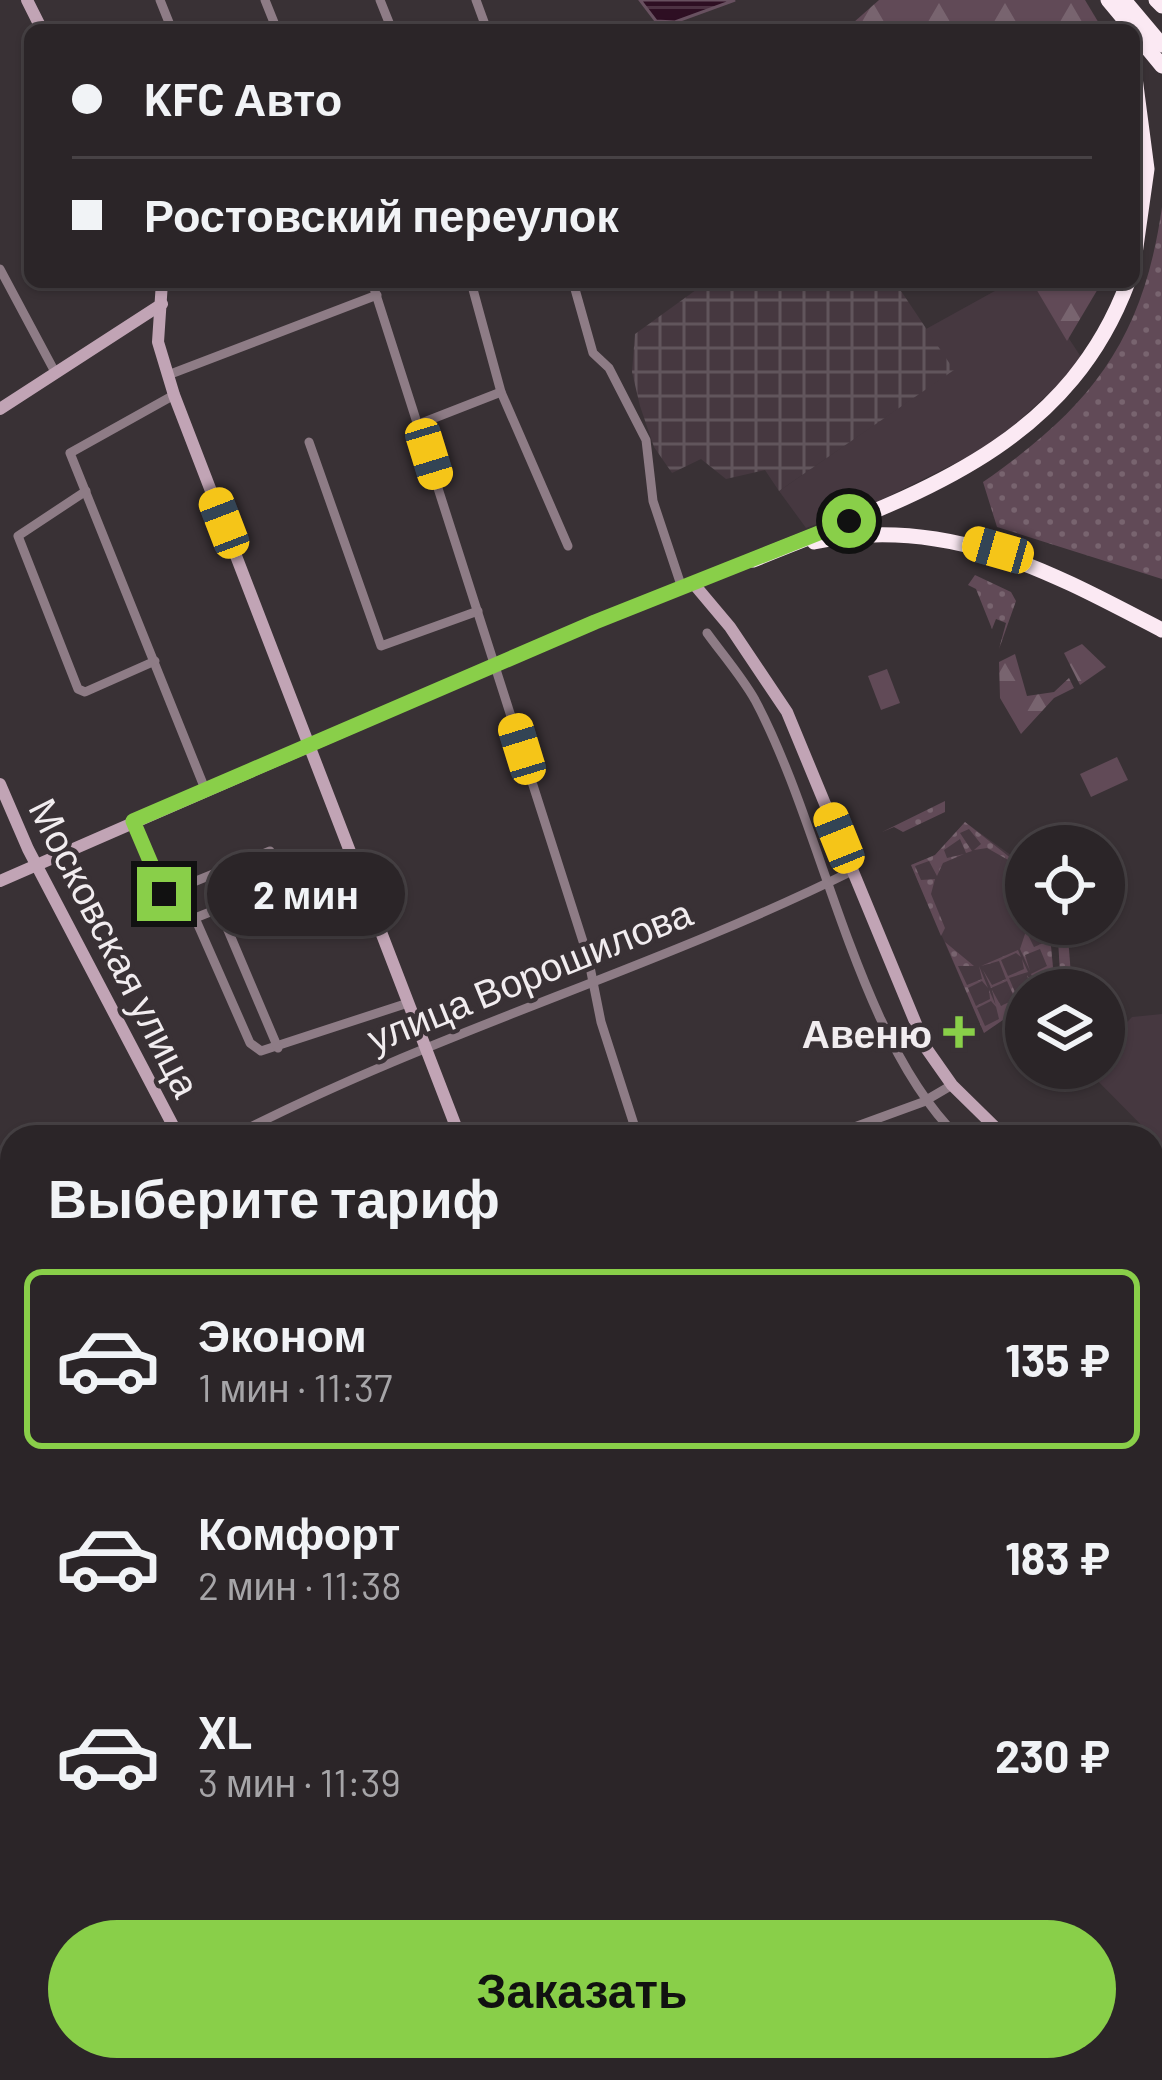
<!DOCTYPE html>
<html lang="ru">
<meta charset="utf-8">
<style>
:root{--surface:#2b2528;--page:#332d30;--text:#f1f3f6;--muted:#a6a5a8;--line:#474245;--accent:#89cf49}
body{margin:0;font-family:Barlow,sans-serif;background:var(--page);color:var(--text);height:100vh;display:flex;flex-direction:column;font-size:45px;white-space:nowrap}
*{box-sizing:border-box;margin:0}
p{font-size:39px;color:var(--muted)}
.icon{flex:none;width:66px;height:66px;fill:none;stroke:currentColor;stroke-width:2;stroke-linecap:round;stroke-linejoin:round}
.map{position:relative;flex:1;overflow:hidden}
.sheet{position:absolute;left:0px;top:1125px;width:1164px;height:957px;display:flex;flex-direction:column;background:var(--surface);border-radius:36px 36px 0 0;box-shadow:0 3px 9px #0004,0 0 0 3px var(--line)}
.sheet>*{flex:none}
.guide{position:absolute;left:24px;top:24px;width:1116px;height:264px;border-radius:18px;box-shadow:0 3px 9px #0004,0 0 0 3px var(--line);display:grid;align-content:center;height:264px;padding:0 48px;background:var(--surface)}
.controls{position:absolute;left:1005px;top:825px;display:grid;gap:24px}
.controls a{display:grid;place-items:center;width:120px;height:120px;border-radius:50%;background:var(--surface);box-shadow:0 3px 9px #0004,0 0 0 3px var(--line);font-size:60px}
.end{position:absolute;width:54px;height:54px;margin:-27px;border:15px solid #89cf49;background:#111;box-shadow:0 0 0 6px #111}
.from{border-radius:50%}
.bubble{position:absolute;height:84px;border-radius:42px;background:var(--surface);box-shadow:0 3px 9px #0004,0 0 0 3px var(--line);font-size:39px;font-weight:700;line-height:84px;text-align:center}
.car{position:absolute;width:36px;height:72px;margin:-36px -18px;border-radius:15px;box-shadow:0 0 9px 3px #0007;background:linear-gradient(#f5c518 24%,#345 0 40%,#f5c518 0 76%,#345 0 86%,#f5c518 0)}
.guide b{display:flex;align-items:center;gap:42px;height:114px;font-size:45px}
.guide b+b{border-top:3px solid var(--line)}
.guide i{width:30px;height:30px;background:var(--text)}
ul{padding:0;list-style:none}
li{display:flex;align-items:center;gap:36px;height:180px;margin:0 24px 18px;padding:0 24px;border:6px solid transparent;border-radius:18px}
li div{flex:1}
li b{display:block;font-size:45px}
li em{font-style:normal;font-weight:700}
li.on{border-color:var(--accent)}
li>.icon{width:108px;height:108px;stroke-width:1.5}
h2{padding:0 48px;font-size:54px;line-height:144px}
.action{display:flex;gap:24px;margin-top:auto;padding:24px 48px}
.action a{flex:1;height:138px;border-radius:72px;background:var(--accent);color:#111;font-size:48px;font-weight:700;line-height:138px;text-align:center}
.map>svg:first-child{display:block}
</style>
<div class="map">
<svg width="1162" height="2080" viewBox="0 0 1162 2080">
<defs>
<pattern id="industrial-grid" width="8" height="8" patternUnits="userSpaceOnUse" patternTransform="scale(3)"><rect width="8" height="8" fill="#463840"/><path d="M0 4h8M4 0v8" fill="none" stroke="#61555c"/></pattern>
<pattern id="grass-dots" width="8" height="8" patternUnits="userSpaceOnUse" patternTransform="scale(3)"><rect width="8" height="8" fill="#614a57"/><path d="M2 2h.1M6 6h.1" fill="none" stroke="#78646f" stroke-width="1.8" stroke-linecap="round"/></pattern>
<pattern id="forest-firs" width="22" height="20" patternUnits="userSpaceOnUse" patternTransform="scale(3)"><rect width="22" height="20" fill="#614a57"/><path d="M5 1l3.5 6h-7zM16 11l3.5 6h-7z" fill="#78646f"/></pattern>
<pattern id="water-rules" width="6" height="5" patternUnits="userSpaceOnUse" patternTransform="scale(3)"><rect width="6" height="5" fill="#2e0f23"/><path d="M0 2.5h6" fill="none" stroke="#4d3243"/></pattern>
</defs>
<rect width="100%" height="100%" fill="#393135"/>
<g fill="#463840">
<path d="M1011 282H1032L1081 357 1066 378 992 445 879 501 806 528 779 491 953 370 926 329Z"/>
<path d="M965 822 1026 866V924H1049L1055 990H1026V1021L1013 1013 984 1033 911 865 935 855Z"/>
<path d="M1162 1014V1146L1085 1068H1104V1046L1132 1017Z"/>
<path d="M12 1567V1678L0 1657V1574Z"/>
</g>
<path fill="url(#industrial-grid)" d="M707 282H895L954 370 779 491 765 470 726 479 701 459 672 473 654 447 640 406 632 372 635 334Z"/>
<g fill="url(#grass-dots)">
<path d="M1162 207V579L997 527 983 482C1091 407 1143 341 1162 207Z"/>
<path d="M975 575 1011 592 1016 601 999 649 1006 623 996 619 992 629 976 589 968 585Z"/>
<path d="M945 801V812L903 832 894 827 882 832Z"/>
<path d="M965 822 1026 870 987 848 974 850 981 844 969 829 960 833 972 851 966 853 960 839 944 850 947 858 964 854 943 863 937 876 929 861 915 866 921 880 935 879 931 894 945 928 941 936 911 865 935 855Z"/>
<path d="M1021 903 1026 924H1049L1055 990H1047L1050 986 1041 977 1035 983 1031 974 1047 966 1040 949 1025 955 1030 971 1020 949 1026 931 1034 947 1048 941 1047 926 1023 930 1015 910Z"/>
<path d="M1057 924H1067L1072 988 1061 989Z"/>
<path d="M945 942 974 966H958L967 985 982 979 979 966 988 988 982 981 968 988 976 1006 990 999 989 990 997 1008 991 1001 977 1008 985 1026 999 1019 992 990 1001 1006 1015 999 1007 981 991 988 983 970 992 985 1006 979 999 961 981 966 1018 950 1021 957 1016 953 1001 960 1008 976 1024 969 1022 959 1028 972 1009 978 1017 997 1030 984 1027 975 1033 985 1024 994 1026 1021 1013 1013 984 1033Z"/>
</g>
<g fill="url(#forest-firs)">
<path d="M879 0H1085L1103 30H845Z"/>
<path d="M1032 282H1102L1067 341Z"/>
<path d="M1082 644 1106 667 1080 685 1064 653Z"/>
<path d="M1015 654 1027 696 1054 692 1069 678 1074 688 1054 698 1021 734 1000 698 999 662Z"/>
</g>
<g fill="#614a57">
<path d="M887 669 900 703 881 710 868 676Z"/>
<path d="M1117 757 1128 780 1091 797 1080 774Z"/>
</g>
<path fill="url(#water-rules)" stroke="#685160" stroke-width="3" d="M640 0H735L675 22 656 21Z"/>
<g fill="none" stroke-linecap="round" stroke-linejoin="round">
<g stroke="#8e7c86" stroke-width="9">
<path d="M160 0 172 30"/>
<path d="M265 0 277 30"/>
<path d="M380 0 392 30"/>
<path d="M476 0 487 30"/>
<path d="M0 269 55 372"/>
<path d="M372 282 588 957 601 1022 638 1137"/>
<path d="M471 282 501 392 568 546"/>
<path d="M573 282 593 353 609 368 646 440 653 501 682 588"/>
<path d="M168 375 377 295"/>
<path d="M174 395 70 453 205 789"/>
<path d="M419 424 501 392"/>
<path d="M309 442 381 646 478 611"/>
<path d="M86 491 18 536 78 689 85 692 155 661"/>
<path d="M707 633C723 655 742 677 755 700 823 827 857 1038 958 1137"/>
<path d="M133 821 175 919 195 918 250 1043 261 1051 408 1003"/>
<path d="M164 894 270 851"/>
<path d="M219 909 278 1048"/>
<path d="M195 918 281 884"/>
<path d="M231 1137C431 1033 650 971 852 871"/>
<path d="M827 1137 923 1102 952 1085"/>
<path d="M0 1267 12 1260"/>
<path d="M0 1294 12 1315"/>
<path d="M1152 1426 1162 1442"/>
<path d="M0 1490 12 1484"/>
<path d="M0 1801 12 1820"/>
<path d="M1152 1801 1162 1796"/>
<path d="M1152 2040 1162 2036"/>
<path d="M157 2070 162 2080"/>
<path d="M428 2070 433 2080"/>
<path d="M955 2070 959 2080"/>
<path d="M477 2080 501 2070"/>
<path d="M1063 2080 1085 2070"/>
</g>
<g stroke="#c1a4b5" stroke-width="12">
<path d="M27 0 42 30"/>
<path d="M162 282 158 342 174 395 460 1137"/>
<path d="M0 409 162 304"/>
<path d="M693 583 730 627 787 712 926 1048 952 1085 1005 1137"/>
<path d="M0 784 28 849 179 1137"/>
<path d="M0 881 594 622 753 560"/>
<path d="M1152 1287 1162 1297"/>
<path d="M1152 1426 1162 1421"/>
<path d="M0 1993 12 1987"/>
<path d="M586 2070 590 2080"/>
<path d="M801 2070 805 2080"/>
</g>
<g stroke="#fbe9f3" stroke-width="15">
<path d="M1108 0 1133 30"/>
<path d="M1124 0 1162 45"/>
<path d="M1156 0 1162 6"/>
<path d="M1134 32 1162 66"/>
<path d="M1134 70 1147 169 1134 261"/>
<path d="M814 542C946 514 1049 571 1162 630"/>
<path d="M753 560C907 497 1064 453 1128 282"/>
</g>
</g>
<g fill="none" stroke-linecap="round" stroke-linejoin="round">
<path stroke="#89cf49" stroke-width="15" d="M164 894 133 821 595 622 849 521"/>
</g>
<path fill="#89cf49" stroke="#393135" stroke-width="4.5" d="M953 1014h12v12h12v12h-12v12h-12v-12h-12v-12h12z"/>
<g text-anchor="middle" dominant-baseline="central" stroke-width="9" stroke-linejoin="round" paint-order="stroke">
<g font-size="39" fill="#f1ecef" stroke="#393135">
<text transform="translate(116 947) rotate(63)">Московская улица</text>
<text transform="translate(529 974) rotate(-22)">улица Ворошилова</text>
</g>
<g font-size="39" font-weight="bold" fill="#f1ecef" stroke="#393135" text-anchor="end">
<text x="932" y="1032">Авеню</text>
</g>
</g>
</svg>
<div class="controls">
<a><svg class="icon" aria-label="locate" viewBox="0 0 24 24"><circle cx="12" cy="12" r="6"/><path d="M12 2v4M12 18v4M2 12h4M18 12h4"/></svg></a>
<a><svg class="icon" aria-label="layers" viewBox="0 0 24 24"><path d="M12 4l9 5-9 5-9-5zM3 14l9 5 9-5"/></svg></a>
</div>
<i class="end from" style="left:849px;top:521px"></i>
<i class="end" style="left:164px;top:894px"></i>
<div class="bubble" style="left:207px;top:852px;width:198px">2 мин</div>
<i class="car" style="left:429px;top:454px;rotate:163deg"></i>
<i class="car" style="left:224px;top:523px;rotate:339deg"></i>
<i class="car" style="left:998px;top:550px;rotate:286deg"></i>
<i class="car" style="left:522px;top:749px;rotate:343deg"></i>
<i class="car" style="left:839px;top:838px;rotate:338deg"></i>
<div class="guide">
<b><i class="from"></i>KFC Авто</b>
<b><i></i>Ростовский переулок</b>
</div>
<section class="sheet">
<h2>Выберите тариф</h2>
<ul>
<li class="on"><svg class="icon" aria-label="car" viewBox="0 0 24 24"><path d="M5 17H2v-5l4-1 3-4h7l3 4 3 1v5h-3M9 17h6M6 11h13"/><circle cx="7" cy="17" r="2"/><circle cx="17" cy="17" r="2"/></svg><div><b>Эконом</b><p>1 мин · 11:37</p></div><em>135 ₽</em></li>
<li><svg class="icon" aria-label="car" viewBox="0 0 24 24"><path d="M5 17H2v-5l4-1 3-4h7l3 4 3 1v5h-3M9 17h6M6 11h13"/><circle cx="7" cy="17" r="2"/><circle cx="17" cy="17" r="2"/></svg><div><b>Комфорт</b><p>2 мин · 11:38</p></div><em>183 ₽</em></li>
<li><svg class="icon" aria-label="car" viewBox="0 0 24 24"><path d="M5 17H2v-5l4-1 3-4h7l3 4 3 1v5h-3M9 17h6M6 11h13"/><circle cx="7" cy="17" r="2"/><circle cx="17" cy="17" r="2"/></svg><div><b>XL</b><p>3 мин · 11:39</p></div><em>230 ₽</em></li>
</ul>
<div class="action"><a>Заказать</a></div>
</section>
</div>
